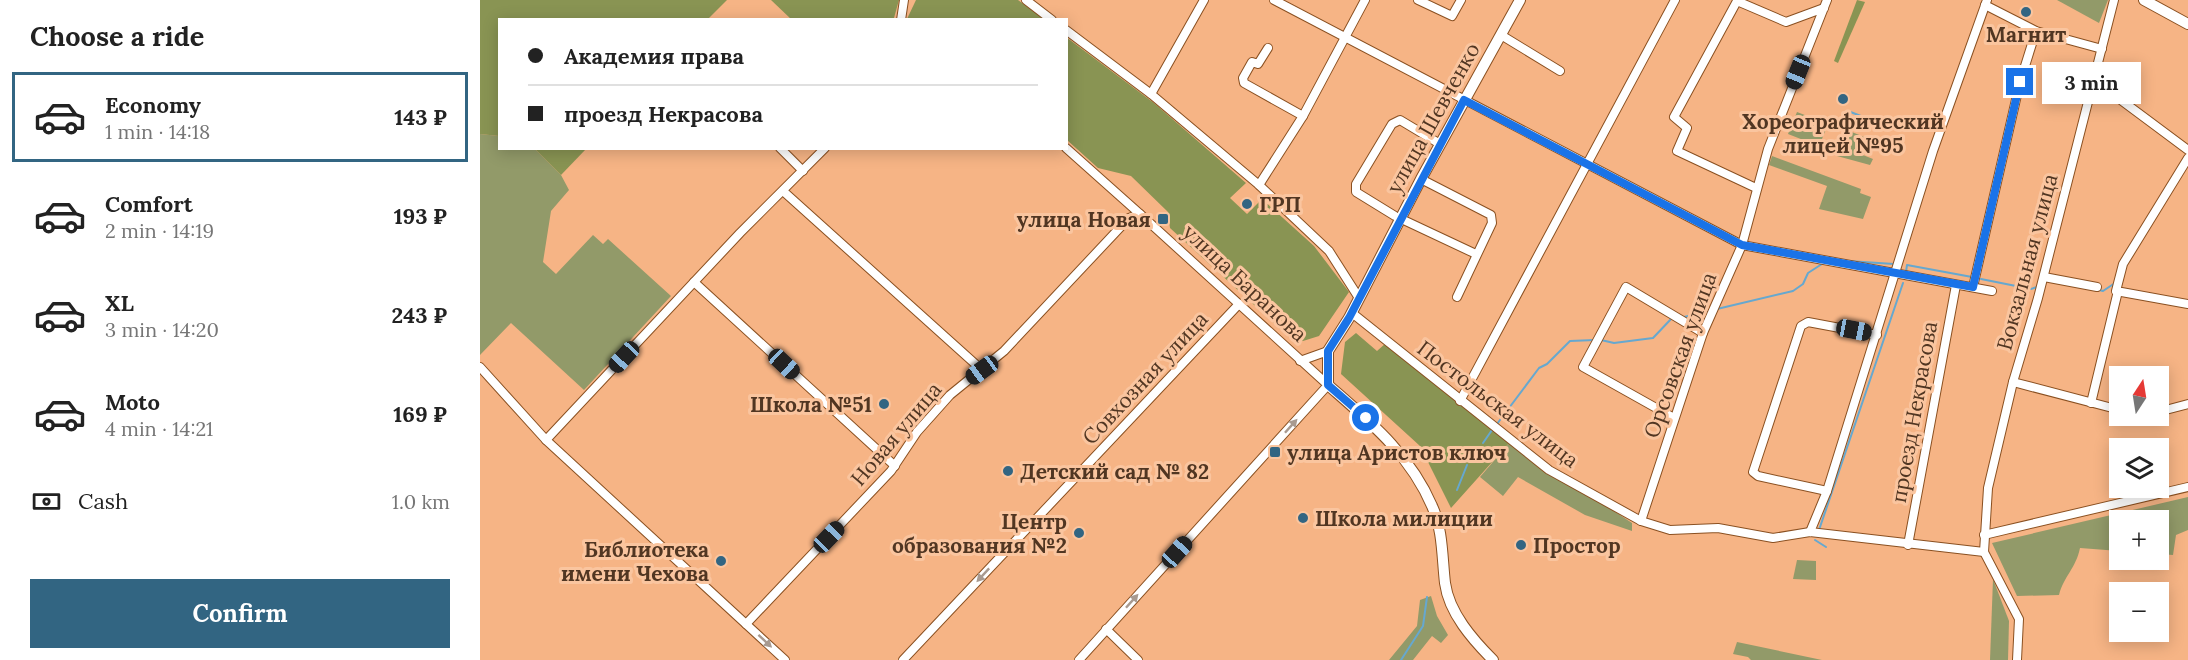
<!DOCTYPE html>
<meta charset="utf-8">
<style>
:root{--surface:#fff;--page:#f6f6f6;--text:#222;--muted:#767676;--line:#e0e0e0;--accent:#326582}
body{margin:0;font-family:Lora,serif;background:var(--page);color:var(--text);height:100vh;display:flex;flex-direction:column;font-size:22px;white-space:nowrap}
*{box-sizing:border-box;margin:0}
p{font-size:20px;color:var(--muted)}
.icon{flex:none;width:33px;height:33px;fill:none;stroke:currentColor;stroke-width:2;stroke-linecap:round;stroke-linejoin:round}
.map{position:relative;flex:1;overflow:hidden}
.panel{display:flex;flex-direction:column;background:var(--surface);width:480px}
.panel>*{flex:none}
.banner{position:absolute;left:18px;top:18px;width:570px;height:132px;border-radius:0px;box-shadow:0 3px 15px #0003;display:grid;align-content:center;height:132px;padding:0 30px;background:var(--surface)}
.needle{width:39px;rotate:12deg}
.fabs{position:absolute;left:1629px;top:366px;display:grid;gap:12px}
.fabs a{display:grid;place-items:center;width:60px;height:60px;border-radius:0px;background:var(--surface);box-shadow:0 3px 15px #0003;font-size:30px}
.end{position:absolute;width:27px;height:27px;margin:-14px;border:8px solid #1a73e8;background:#fff;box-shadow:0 0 0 3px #fff}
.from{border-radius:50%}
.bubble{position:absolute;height:42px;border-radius:0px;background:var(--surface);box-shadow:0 3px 15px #0003;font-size:20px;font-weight:800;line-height:42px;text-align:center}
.car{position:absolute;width:18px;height:36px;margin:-18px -9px;border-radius:8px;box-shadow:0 0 4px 2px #0007;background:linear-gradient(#222 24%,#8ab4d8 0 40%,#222 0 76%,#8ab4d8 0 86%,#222 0)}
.banner b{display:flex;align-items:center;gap:21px;height:57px;font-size:22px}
.banner b+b{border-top:2px solid var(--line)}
.banner i{width:15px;height:15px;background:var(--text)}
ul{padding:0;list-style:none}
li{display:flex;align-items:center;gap:18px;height:90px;margin:0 12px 9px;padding:0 18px;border:3px solid transparent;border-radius:0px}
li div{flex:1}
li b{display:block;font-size:22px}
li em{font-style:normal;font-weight:800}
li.active{border-color:var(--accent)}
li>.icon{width:54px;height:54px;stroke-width:1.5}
h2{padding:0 30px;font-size:27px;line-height:72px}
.pay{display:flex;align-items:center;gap:15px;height:66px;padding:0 30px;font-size:22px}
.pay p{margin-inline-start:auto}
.primary-button{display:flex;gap:12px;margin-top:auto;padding:12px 30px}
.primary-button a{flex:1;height:69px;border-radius:0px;background:var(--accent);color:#fff;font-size:24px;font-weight:800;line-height:69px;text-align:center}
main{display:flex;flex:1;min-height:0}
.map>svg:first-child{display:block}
</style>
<main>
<section class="panel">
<h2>Choose a ride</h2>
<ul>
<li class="active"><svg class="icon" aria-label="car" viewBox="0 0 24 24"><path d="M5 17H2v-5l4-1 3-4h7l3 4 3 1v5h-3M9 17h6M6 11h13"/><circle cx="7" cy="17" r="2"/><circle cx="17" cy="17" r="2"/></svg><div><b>Economy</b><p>1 min · 14:18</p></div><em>143 ₽</em></li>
<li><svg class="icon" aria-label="car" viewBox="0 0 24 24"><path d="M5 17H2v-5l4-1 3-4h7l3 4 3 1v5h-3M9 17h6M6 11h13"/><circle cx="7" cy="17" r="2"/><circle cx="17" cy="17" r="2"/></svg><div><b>Comfort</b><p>2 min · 14:19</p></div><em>193 ₽</em></li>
<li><svg class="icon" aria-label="car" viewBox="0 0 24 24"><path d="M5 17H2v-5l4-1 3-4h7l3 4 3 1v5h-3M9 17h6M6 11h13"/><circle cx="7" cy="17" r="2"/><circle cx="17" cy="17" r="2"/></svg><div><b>XL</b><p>3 min · 14:20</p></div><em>243 ₽</em></li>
<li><svg class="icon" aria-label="car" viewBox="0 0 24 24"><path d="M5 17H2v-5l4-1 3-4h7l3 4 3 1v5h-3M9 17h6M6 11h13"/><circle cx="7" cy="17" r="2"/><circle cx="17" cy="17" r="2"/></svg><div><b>Moto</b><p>4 min · 14:21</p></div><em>169 ₽</em></li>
</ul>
<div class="pay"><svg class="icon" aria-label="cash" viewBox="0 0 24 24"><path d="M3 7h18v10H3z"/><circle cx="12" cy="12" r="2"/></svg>Cash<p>1.0 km</p></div>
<div class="primary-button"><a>Confirm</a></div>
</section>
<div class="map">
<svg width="1708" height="660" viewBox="0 0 1708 660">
<rect width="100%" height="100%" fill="#f6b485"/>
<g fill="#929a69">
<path d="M1577 0H1628L1619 23Z"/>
<path d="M1317 112 1348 124 1338 149 1330 146 1331 143 1308 134Z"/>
<path d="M1367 130 1389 139 1383 155 1393 159 1390 165 1357 156Z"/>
<path d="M0 134 19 136 20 148 55 149 81 175 89 190 71 211 63 262 76 274 113 235 123 244 128 239 191 296 104 390 31 323 0 355Z"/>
<path d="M1292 156 1381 189 1380 193 1391 197 1383 219 1339 209 1347 186 1289 165Z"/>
<path d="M1030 442 1152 523V531L1105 515 1038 477 1023 496 1000 477Z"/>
<path d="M1708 497V530L1696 535 1693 555 1679 554 1678 520H1640L1639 551 1600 548C1596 568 1584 576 1579 595L1537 596 1512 543Z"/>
<path d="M1317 560 1336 561V580L1313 579Z"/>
<path d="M1513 579 1529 621 1528 660H1510Z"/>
<path d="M951 596 957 616 968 635 961 643 952 636 933 660H909L937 626 940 600Z"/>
<path d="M1257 642 1342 660H1271L1268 657 1253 654Z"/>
</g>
<g fill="#899453">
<path d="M0 0H247L228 19 20 20 19 136 0 134Z"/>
<path d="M291 0H419L414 18 410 19 312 20Z"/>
<path d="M436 0H538L564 19H427Z"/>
<path d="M1377 0 1385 2 1358 63 1354 61Z"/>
<path d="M586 37 674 103 766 183 750 198 767 214 782 199 834 246 869 292 839 336 823 341 808 336 690 228 688 212 651 176 618 168 587 140Z"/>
<path d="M55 149H106L81 175Z"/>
<path d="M876 333 897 351 906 343 1030 442 971 508 940 446 861 374 865 342Z"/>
</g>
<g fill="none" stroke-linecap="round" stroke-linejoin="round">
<g stroke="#66a8cf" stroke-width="2">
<path d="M1368 111 1414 129"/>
<path d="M1368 261 1414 264"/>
<path d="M1426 272 1427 265 1492 277"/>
<path d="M1501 279 1551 289 1557 287"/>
<path d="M1619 290 1623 291 1635 283"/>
<path d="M1237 309 1313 291 1323 284 1328 273 1345 262"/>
<path d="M1204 317 1230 311"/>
<path d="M1121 340 1134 343 1173 338 1192 318"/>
<path d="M1017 424 1059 368 1067 364 1090 341 1115 340"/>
<path d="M1003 443 1012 430"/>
<path d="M977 490 987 465"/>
<path d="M1339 530 1423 283"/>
<path d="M1335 540 1346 547"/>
<path d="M921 660 943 626 947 597"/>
</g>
<defs>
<g id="minor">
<path d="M546 0 572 20"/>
<path d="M794 0 1262 245 1512 291"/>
<path d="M938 0 972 16 981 0"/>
<path d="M1505 5 1556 31 1622 49"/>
<path d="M421 20 424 0"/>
<path d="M586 30 671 94 779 185 849 251 879 298"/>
<path d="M1021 35 1080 71"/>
<path d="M788 48 778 64 772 62 763 78 764 83 823 116"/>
<path d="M1614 80 1708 150"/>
<path d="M671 94 724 0"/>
<path d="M960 144 920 120 912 124 876 184V192L915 216 996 254"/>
<path d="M300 148 323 171"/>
<path d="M586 148 660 214"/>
<path d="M1708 158 1643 264 1636 291 1708 304"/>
<path d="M941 179 1011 215 1012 223 977 297"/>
<path d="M779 185 823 116 885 0"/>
<path d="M1276 188 1197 151 1207 128 1194 117 1257 1 1306 22 1344 8"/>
<path d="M303 191 502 370"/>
<path d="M1564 277 1617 287"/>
<path d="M214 282 415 466"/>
<path d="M1493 287 1540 82 1556 31"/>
<path d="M872 313 1069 470 1161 521 1190 530 1238 528 1293 538 1330 532 1504 552"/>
<path d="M820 361 848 351"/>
<path d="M0 367 66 440 305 660"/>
<path d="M1533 382 1640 410"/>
<path d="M980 401 1195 0"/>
<path d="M1611 403 1638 291"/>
<path d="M1678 412 1708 404"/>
<path d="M1663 416H1664"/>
<path d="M1194 418 1103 367 1146 287 1223 333"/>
<path d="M66 440 260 233 345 148"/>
<path d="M1347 491 1278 476 1273 472 1321 326 1328 322 1397 335"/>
<path d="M1161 521 1223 333 1262 245 1288 149 1347 0"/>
<path d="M1330 532 1347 491 1453 151 1507 0"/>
<path d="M1504 535 1708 487"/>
<path d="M1428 545 1476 285"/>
<path d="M266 624 411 471 437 432 470 395 524 351 649 218 660 214 848 385 599 660"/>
<path d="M626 629 658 660"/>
<path d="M423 660 759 304"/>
<path d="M1537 660 1539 619 1504 552 1508 488 1533 382 1558 298 1634 0"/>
</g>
<g id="major">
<path d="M1664 0 1708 24"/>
<path d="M1013 660C993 640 969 613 965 583 962 557 963 530 952 506 930 454 889 421 848 385V351L869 318 941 179 1040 0"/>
</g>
</defs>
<use href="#minor" stroke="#8a5021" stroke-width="10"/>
<use href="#major" stroke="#8a5021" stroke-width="12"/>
<use href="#minor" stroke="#fff" stroke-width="8"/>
<use href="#major" stroke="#fff" stroke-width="10"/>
</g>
<defs><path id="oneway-solid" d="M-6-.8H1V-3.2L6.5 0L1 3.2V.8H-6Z" transform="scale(1.5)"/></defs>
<g fill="#a89a90">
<use href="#oneway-solid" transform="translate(811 426) rotate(-48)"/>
<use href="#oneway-solid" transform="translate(503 575) rotate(133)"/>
<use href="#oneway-solid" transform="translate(652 601) rotate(-48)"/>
<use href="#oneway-solid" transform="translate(285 641) rotate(43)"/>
</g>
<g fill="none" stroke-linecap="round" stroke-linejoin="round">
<path stroke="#1a73e8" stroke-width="8" d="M886 418 848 385V351L869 318 984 100 1262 245 1493 287 1540 82"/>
</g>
<g fill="#326582" stroke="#fac59f" stroke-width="2">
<circle cx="1546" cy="12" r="6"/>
<circle cx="1363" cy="99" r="6"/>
<circle cx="767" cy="204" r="6"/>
<rect x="677" y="213" width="12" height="12" rx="3"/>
<circle cx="404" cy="404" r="6"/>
<rect x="789" y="446" width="12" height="12" rx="3"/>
<circle cx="528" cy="471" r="6"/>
<circle cx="823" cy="518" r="6"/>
<circle cx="599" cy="533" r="6"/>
<circle cx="1041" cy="545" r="6"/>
<circle cx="241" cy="561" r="6"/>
</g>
<g text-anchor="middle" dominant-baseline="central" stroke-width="6" stroke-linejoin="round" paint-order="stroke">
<g font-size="21" font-weight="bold" fill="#513622" stroke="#fac59f" text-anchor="start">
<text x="1546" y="34" text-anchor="middle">Магнит</text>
<text x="1363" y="121" text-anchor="middle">Хореографический<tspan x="1363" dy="24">лицей №95</tspan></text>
<text x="779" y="204">ГРП</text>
<text x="671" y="219" text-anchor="end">улица Новая</text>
<text x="392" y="404" text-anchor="end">Школа №51</text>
<text x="807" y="452">улица Аристов ключ</text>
<text x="540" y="471">Детский сад № 82</text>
<text x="835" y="518">Школа милиции</text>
<text x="587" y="521" text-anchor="end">Центр<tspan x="587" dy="24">образования №2</tspan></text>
<text x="1053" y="545">Простор</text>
<text x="229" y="549" text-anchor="end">Библиотека<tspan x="229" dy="24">имени Чехова</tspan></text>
</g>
<g font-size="21" fill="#513622" stroke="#fac59f">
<text transform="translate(953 118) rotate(-61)">улица Шевченко</text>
<text transform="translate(1547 262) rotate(-75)">Вокзальная улица</text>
<text transform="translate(765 283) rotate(43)">улица Баранова</text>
<text transform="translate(1200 355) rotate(-70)">Орсовская улица</text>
<text transform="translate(665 378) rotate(-47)">Совхозная улица</text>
<text transform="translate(1018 404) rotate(37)">Постольская улица</text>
<text transform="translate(1434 412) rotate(-80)">проезд Некрасова</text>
<text transform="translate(416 434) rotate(-50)">Новая улица</text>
</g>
</g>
</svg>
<div class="fabs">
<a><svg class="needle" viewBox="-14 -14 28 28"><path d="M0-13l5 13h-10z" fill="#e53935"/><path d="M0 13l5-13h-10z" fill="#767676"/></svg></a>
<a><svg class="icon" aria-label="layers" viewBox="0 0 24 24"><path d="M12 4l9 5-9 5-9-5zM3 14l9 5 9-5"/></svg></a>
<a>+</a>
<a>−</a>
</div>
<i class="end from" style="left:886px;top:418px"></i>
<i class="end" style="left:1540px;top:82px"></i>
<div class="bubble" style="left:1562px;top:62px;width:99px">3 min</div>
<i class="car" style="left:1318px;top:72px;rotate:202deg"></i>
<i class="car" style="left:1374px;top:330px;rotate:101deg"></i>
<i class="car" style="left:144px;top:357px;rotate:223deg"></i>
<i class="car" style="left:304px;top:364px;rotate:133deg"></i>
<i class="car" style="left:502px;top:370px;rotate:234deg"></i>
<i class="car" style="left:349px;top:537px;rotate:44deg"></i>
<i class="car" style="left:697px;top:552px;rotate:42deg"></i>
<div class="banner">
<b><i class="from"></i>Академия права</b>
<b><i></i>проезд Некрасова</b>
</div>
</div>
</main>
